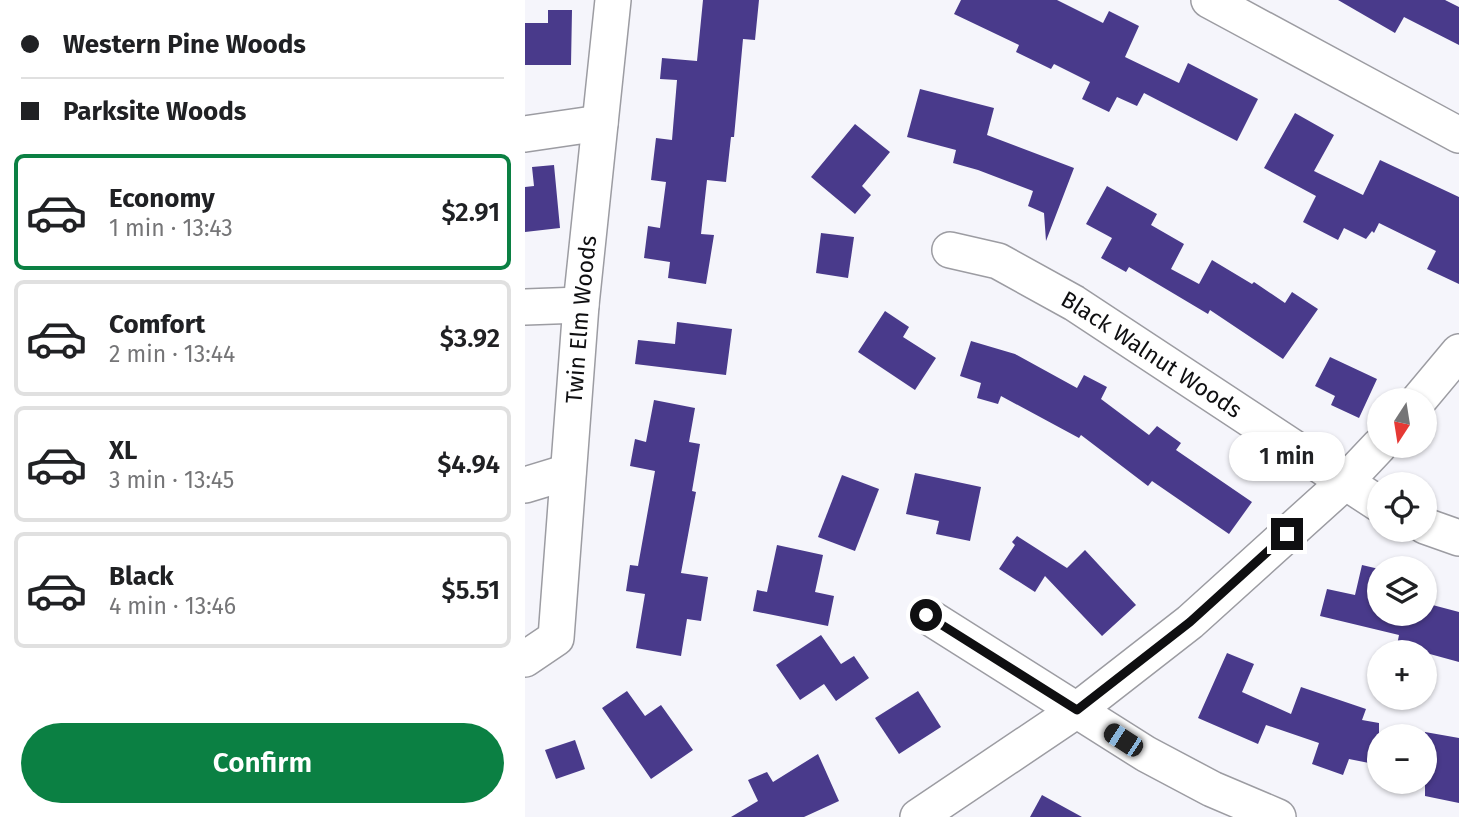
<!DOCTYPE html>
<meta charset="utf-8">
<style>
:root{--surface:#fff;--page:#f2f2f2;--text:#202124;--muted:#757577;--line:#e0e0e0;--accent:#0b8043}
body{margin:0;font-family:"Fira Sans",sans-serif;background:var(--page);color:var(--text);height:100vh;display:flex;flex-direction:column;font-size:26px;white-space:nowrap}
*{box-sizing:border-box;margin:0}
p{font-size:23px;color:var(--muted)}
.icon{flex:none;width:38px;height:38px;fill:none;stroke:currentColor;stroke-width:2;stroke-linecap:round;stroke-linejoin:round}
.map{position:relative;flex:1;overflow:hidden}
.panel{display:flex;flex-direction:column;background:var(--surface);width:525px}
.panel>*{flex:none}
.guide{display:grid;align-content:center;height:154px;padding:0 21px;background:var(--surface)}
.needle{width:46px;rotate:192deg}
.tools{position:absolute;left:842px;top:388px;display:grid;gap:14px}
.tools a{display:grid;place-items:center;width:70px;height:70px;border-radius:50%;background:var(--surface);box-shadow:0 2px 5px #0004;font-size:35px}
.end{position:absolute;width:32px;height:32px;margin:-16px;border:9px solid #0f0f11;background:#fff;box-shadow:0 0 0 4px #fff}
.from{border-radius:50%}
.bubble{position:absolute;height:49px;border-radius:24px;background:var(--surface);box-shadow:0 2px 5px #0004;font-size:23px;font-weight:600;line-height:49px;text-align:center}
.car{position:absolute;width:21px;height:42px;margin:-21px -10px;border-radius:9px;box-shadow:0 0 5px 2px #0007;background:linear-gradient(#222 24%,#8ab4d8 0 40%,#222 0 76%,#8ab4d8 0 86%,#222 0)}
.guide b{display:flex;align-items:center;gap:24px;height:66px;font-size:26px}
.guide b+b{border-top:2px solid var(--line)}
.guide i{width:18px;height:18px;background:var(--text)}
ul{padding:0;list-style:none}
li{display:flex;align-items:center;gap:21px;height:116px;margin:0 14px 10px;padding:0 7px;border:4px solid var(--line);border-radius:10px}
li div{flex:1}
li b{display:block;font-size:26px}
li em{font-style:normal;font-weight:600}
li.on{border-color:var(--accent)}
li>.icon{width:63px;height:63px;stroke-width:1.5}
.cta{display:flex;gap:14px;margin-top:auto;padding:14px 21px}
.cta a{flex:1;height:80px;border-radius:42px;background:var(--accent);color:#fff;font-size:28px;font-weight:600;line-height:80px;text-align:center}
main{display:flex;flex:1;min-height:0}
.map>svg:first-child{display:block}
</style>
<main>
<section class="panel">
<div class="guide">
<b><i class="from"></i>Western Pine Woods</b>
<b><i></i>Parksite Woods</b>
</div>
<ul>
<li class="on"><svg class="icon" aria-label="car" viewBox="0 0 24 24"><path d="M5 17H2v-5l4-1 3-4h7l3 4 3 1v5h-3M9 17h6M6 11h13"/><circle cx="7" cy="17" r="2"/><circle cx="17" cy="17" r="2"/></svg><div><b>Economy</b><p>1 min · 13:43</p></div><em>$2.91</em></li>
<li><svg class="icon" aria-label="car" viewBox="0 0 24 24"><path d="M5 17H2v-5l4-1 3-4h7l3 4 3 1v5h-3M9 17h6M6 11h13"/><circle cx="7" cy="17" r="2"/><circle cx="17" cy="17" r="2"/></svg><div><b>Comfort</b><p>2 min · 13:44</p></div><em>$3.92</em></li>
<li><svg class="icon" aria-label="car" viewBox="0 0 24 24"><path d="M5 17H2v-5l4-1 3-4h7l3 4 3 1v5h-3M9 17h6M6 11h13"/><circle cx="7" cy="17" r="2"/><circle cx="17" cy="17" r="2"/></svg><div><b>XL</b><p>3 min · 13:45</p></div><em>$4.94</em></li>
<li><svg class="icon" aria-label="car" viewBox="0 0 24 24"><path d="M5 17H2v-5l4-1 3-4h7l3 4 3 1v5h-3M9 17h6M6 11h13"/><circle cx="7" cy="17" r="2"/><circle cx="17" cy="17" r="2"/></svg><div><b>Black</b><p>4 min · 13:46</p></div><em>$5.51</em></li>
</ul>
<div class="cta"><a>Confirm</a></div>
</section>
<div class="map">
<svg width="934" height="817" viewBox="0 0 934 817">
<rect width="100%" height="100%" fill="#f5f5fb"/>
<g fill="#493a8b">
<path d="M178 0H234L230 40 218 39 209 137H206L201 182 182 180 176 234 189 235 181 284 143 278 145 262 119 258 123 226 135 228 141 182 126 180 131 138 147 140 152 80 135 79 137 58 172 61Z"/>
<path d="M436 0H532L578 23 584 11 614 26 600 57 654 83 663 63 733 99 712 141 619 93 612 106 592 97 584 112 557 99 565 82 529 64 526 69 491 52 494 45 429 14Z"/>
<path d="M813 0H920L934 7V45L879 17 870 33Z"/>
<path d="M23 10H47L46 65H0V23H23Z"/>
<path d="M395 89 469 108 462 135 549 168 521 241 519 213 503 206 508 191 453 170 428 163 431 150 382 137Z"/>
<path d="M770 113 809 135 789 171 838 195 855 160 934 197V284L902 269 911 251 854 223 849 233 847 231 841 239 819 228 813 240 778 222 791 196 739 168Z"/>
<path d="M330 124 365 152 337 186 346 195 330 214 286 177Z"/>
<path d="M29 165 35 228 0 232V187L9 186 7 167Z"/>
<path d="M582 186 632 214 626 225 659 244 646 269 674 284 687 260 727 284 729 282 760 303 767 292 793 309 758 359 685 310 683 314 604 267 601 272 576 258 587 238 561 224Z"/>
<path d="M296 233 329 237 323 278 291 273Z"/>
<path d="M360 311 384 327 378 337 411 358 390 390 333 352Z"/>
<path d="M152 322 207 329 201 375 110 364 113 340 150 344Z"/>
<path d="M446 341 490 354 552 388 559 375 582 387 576 399 624 435 632 426 656 443 651 450 727 502 704 534 627 481 623 486 556 435 554 438 476 396 473 404 452 398 456 383 435 376Z"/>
<path d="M805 357 852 379 834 418 806 405 810 396 790 386Z"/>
<path d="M129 400 170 408 164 442 175 444 167 491 171 492 156 573 183 577 176 621 162 619 156 656 111 648 120 594 101 591 105 565 113 566 130 471 105 466 110 439 121 442Z"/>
<path d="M390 473 456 487 445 541 411 534 414 521 381 514Z"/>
<path d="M317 475 354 489 330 551 293 537Z"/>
<path d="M492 536 542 568 560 550 611 605 577 636 520 576 510 592 474 569 490 545 487 542Z"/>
<path d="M252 545 298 555 290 592 309 596 303 626 228 611 232 590 242 592Z"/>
<path d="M837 565 854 569V614H900V603L934 612V662L872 645 874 635 795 616 802 589 830 595Z"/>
<path d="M296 635 316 664 329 656 344 678 311 701 299 684 275 700 251 665Z"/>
<path d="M702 653 729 664 717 692 766 714 776 687 841 709 837 720 854 723V765L824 759 818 775 787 764 794 743 741 725 733 744 673 718Z"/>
<path d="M102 691 120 716 136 705 168 750 126 779 77 708Z"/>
<path d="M393 691 416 727 374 754 350 718Z"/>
<path d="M900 732 934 738V803L900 796Z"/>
<path d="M50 740 60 769 31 779 20 750Z"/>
<path d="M293 754 314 801 279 817H206L233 801 223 780 242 772 248 782Z"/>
<path d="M517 795 557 817H505Z"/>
</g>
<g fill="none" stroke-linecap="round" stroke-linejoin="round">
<defs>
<g id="minor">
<path d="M684 0 934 135"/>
<path d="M0 134 75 123"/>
<path id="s1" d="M425 250 473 261 549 303 854 504"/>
<path d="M0 307 56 305"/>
<path d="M893 401 934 352"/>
<path d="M0 485 43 472"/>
<path d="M900 526 934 538"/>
<path d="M401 615 621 754 687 789 753 817"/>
<path id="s2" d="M0 659 31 638 56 305 88 0"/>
<path d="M393 817 552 710 665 622 820 482 854 446"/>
</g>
</defs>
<use href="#minor" stroke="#9c9ca2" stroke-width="38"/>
<use href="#minor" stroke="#fff" stroke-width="35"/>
</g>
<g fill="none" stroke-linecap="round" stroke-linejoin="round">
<path stroke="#0f0f11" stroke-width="9" d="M401 615 552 710 665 622 762 534"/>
</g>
<g text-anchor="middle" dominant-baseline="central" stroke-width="7" stroke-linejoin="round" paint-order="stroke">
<g font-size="23" fill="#0f0f11" stroke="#fff">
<text stroke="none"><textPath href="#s2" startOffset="357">Twin Elm Woods</textPath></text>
<text stroke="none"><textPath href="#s1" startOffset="229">Black Walnut Woods</textPath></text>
</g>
</g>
</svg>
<div class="tools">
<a><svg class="needle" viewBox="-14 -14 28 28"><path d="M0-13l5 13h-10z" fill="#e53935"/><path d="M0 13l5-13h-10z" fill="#757577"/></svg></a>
<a><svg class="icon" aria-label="locate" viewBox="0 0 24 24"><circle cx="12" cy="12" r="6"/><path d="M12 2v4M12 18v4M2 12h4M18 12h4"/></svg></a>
<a><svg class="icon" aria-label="layers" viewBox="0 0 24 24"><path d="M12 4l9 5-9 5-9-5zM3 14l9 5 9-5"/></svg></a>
<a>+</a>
<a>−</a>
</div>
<i class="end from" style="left:401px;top:615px"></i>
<i class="end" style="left:762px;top:534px"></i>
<div class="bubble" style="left:704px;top:432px;width:116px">1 min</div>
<i class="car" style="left:598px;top:740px;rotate:303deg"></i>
</div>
</main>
